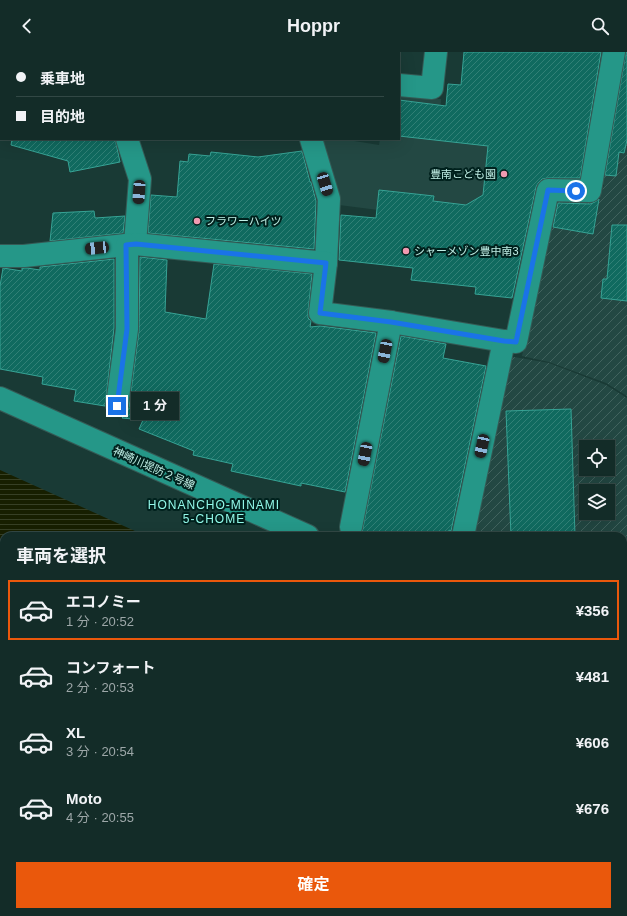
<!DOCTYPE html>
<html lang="ja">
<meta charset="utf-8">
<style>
:root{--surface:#132c28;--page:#1c3430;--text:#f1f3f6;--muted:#9da7a8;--line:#324845;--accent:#ea580c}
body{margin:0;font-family:Helvetica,"Noto Sans JP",sans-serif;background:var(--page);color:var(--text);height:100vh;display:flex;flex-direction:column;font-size:15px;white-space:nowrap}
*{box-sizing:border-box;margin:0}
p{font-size:13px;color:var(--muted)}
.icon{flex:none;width:22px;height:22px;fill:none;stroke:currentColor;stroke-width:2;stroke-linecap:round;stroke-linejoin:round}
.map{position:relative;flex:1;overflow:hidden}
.details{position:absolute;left:0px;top:480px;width:627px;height:384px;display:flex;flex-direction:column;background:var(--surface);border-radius:12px 12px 0 0;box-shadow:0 4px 16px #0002,0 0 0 1px var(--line)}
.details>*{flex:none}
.banner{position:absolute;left:0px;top:0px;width:400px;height:88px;box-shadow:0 4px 16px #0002,0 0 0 1px var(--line);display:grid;align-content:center;height:88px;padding:0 16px;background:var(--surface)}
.buttons{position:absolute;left:579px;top:388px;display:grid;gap:8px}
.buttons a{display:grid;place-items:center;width:36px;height:36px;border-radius:0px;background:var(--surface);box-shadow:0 4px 16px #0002,0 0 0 1px var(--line);font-size:20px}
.end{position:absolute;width:18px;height:18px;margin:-9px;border:5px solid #1a73e8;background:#fff;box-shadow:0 0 0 2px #fff}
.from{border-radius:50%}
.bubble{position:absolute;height:28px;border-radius:0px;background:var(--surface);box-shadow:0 4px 16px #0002,0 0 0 1px var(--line);font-size:13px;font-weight:700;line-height:28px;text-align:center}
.car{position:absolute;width:12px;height:24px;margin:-12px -6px;border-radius:5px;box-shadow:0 0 3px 1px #0007;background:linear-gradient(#222 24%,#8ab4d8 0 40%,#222 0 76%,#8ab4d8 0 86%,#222 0)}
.banner b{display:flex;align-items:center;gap:14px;height:38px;font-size:15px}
.banner b+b{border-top:1px solid var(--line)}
.banner i{width:10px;height:10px;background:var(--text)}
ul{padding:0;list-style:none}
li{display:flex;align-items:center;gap:12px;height:60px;margin:0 8px 6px;padding:0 8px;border:2px solid transparent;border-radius:0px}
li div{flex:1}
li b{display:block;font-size:15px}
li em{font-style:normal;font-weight:700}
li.current{border-color:var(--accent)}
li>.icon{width:36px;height:36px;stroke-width:1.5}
h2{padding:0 16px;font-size:18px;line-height:48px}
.action{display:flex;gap:8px;margin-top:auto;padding:8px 16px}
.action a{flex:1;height:46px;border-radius:0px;background:var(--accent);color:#fff;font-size:16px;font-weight:700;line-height:46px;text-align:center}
header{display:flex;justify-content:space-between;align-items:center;height:52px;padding:0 16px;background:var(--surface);font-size:18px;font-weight:700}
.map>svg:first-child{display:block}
</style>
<header><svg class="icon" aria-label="back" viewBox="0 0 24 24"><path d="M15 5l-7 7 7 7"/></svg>Hoppr<svg class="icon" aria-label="search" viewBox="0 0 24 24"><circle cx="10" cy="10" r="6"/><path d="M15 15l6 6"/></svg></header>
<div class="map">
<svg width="627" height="864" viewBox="0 0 627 864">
<defs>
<pattern id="industrial-furrows" width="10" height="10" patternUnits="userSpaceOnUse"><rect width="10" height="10" fill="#234843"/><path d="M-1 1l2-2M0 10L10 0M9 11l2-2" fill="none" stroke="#41635e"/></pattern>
<pattern id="water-rules" width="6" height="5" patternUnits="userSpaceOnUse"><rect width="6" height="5" fill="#171f00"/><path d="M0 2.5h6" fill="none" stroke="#374025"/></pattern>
<pattern id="building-hatch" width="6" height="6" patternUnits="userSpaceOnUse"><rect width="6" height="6" fill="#106a5f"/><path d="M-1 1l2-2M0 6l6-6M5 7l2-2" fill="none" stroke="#318076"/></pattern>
</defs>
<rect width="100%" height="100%" fill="#193a35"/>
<path fill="#234843" d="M399 43 441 47 440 68 542 79 528 177 339 153 321 87H342L379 93 380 87H399Z"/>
<g fill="url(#industrial-furrows)" fill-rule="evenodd">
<path d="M621 0H627V344L606 331 549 310 522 304 552 155 562 145 599 148 604 133 596 128Z"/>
<path d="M508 304 549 311 606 333 627 346V494L623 497V484H472ZM586 395H608V417H586ZM586 439H608V461H586Z"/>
</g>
<g fill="url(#water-rules)">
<path d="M0 418 146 484H4V811L0 809Z"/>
<path d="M623 705 627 707V864H120L111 860H623Z"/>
</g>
<g fill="url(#building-hatch)" stroke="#37a395">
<path d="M464 0H601L580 126H548L542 127 538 131 536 135 512 246 475 242 476 235 411 228 413 216 339 208 341 163 376 166 379 138 434 144 433 149 466 153 483 143 488 94 399 84V48L446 54 448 32 461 33Z"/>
<path d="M626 0H627V88L624 101 619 100 616 124 605 123Z"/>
<path d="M12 87H115L120 110 70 120 68 109 11 93Z"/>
<path d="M302 99 310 130H311L316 149 314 197 148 181 151 143 177 145 180 109 188 110 189 102 210 104 211 100 258 105Z"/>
<path d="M599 147 593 182 553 175 558 151 590 152 595 150Z"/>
<path d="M94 159 95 166 125 164 123 181 50 189 53 161Z"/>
<path d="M612 173H627V249L601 246 603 227H607Z"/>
<path d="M140 205 167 208 165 260 206 267 214 212 312 222 308 260V266L311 269 310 275 320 274 376 281 345 440 301 431V434L231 419 233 412 193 403 194 399 139 377 143 368 122 366 127 360 129 355 139 279Z"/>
<path d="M114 207V276L105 354 74 349 76 338 42 332 43 325 0 317V234L3 216 22 219V216H27L40 218V215Z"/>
<path d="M401 284 446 292 443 306 486 314 451 479 449 478 448 484H380L362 481Z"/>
<path d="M571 357 575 484H511L506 359Z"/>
</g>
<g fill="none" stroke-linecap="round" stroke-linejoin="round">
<defs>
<g id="minor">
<path d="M97 0V1"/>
<path d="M284 0V1"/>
<path d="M399 33 432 36 436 0"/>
<path d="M127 87 140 127 135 192"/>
<path d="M311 87 329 147 326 211 320 261 391 270 504 289 516 290 548 138 590 139 614 0"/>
<path d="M0 204H24L135 192 326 211"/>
<path d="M0 346 308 484"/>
<path d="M117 353 127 277V193"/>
<path d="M351 475 391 270"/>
<path d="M463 484 504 289"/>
<path d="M623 513 627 510"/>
<path d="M623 632 627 633"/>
</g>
</defs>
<use href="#minor" stroke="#355a55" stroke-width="24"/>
<use href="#minor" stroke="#259788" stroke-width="22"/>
</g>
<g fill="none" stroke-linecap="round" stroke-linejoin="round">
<path stroke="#1a73e8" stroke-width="5" d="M117 354 127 277 126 193 136 192 326 211 320 261 391 270 504 289 516 290 548 138 576 139"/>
</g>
<g fill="#f19ab1" stroke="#00211d" stroke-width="1.5">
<circle cx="504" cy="122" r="4"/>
<circle cx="197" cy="169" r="4"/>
<circle cx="406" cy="199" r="4"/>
</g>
<g text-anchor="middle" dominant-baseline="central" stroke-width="4" stroke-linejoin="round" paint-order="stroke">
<g font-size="11" fill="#bfeee5" stroke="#00211d" text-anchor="start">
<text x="496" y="122" text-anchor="end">豊南こども園</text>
<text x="205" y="169">フラワーハイツ</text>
<text x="414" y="199">シャーメゾン豊中南3</text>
</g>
<g font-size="11" fill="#bfeee5" stroke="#00211d">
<text transform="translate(154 416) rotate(24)">神崎川堤防２号線</text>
</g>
<g font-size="12" letter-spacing="1" fill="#92f9e9" stroke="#00211d">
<text x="214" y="453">HONANCHO-MINAMI<tspan x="214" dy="14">5-CHOME</tspan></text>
</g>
</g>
</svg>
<div class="buttons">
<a><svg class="icon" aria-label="locate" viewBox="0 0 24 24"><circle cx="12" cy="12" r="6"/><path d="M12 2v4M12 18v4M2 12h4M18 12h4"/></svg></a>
<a><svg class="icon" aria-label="layers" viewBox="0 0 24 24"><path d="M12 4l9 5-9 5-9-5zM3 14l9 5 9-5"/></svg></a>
</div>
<i class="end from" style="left:576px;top:139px"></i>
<i class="end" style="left:117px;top:354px"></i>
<div class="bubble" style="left:131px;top:340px;width:48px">1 分</div>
<i class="car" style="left:325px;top:132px;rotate:163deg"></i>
<i class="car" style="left:139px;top:140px;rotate:184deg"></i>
<i class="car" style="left:97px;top:196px;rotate:264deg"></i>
<i class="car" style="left:385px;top:299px;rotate:191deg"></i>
<i class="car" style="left:482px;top:394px;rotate:192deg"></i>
<i class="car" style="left:365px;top:402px;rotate:191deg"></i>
<div class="banner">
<b><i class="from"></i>乗車地</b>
<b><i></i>目的地</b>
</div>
<section class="details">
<h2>車両を選択</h2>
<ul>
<li class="current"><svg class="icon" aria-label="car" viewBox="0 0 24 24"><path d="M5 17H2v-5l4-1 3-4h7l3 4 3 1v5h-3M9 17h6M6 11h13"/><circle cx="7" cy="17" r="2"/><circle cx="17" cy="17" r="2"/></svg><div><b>エコノミー</b><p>1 分 · 20:52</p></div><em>¥356</em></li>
<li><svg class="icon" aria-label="car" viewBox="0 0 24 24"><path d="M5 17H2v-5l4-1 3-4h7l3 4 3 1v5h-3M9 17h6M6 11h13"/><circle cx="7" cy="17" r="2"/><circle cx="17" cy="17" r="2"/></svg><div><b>コンフォート</b><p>2 分 · 20:53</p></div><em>¥481</em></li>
<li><svg class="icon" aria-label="car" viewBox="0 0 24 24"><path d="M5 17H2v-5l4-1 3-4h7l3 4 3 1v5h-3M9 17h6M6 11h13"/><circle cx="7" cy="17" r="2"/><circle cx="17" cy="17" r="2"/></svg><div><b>XL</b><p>3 分 · 20:54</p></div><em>¥606</em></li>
<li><svg class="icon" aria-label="car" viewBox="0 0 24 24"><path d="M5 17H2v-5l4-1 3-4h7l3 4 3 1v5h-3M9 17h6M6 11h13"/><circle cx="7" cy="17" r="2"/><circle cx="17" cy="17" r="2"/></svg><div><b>Moto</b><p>4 分 · 20:55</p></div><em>¥676</em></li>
</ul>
<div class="action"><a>確定</a></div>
</section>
</div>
